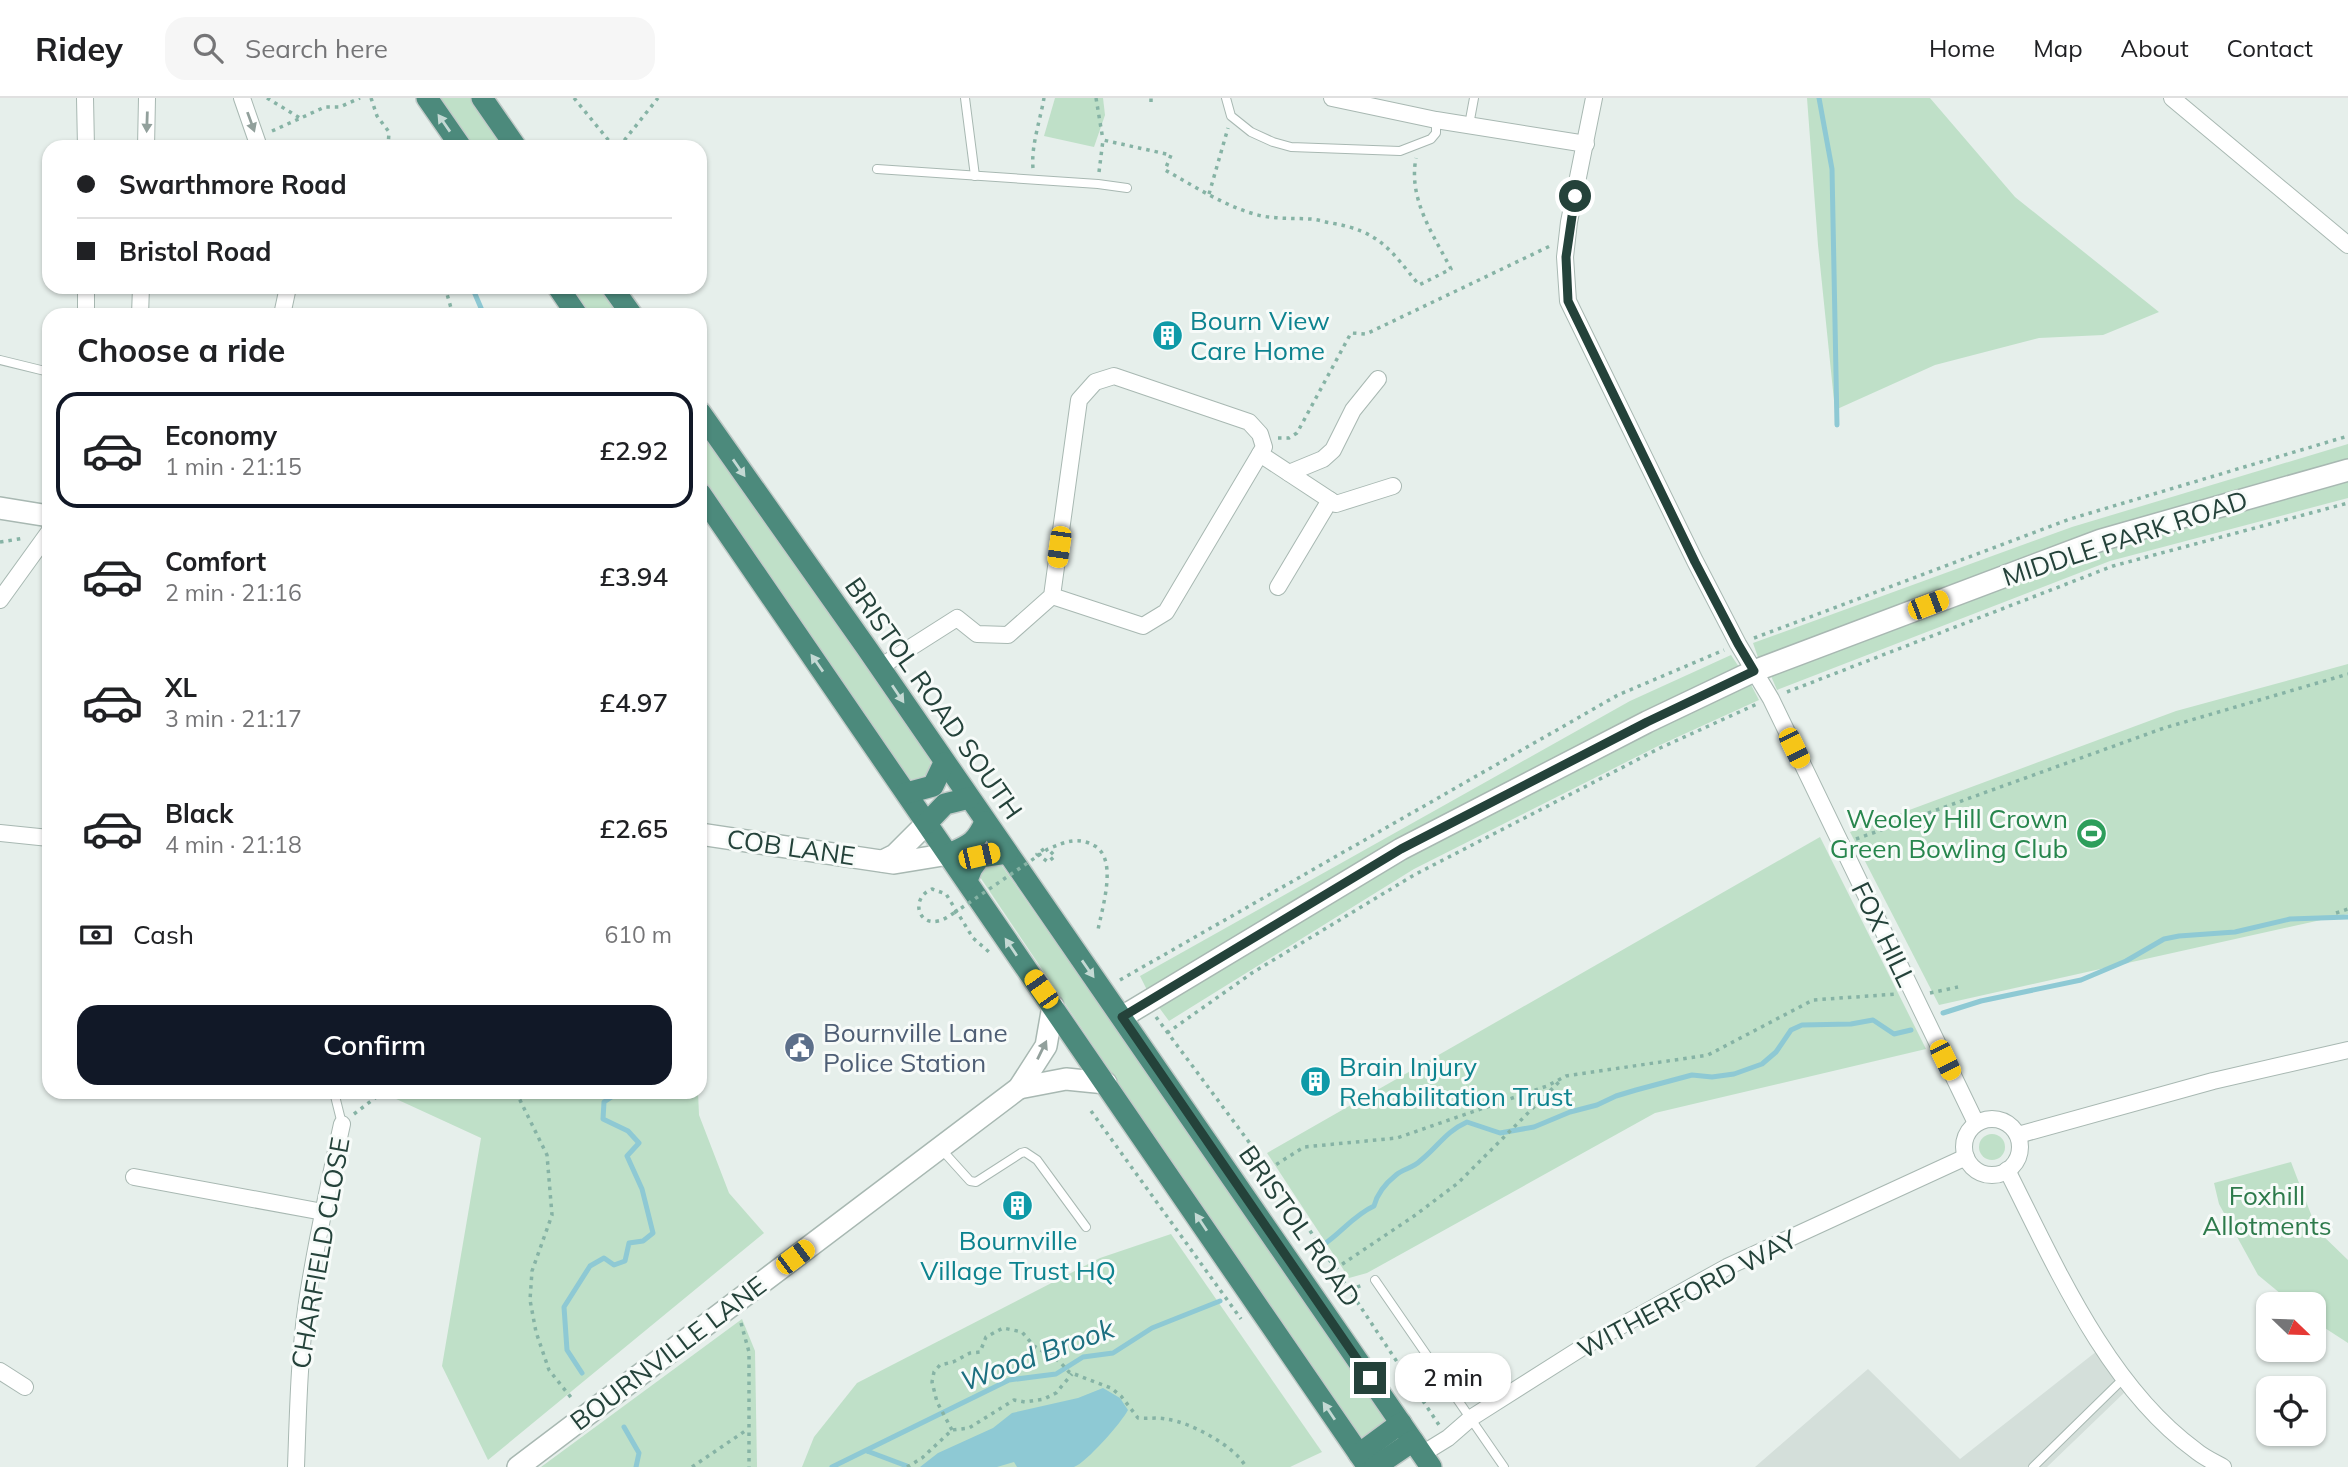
<!DOCTYPE html>
<meta charset="utf-8">
<style>
:root{--surface:#fff;--page:#f6f6f6;--text:#202124;--muted:#757577;--line:#e0e0e0;--accent:#111827}
body{margin:0;font-family:Mulish,sans-serif;background:var(--page);color:var(--text);height:100vh;display:flex;flex-direction:column;font-size:26px;white-space:nowrap}
*{box-sizing:border-box;margin:0}
p{font-size:23px;color:var(--muted)}
.icon{flex:none;width:38px;height:38px;fill:none;stroke:currentColor;stroke-width:2;stroke-linecap:round;stroke-linejoin:round}
.map{position:relative;flex:1;overflow:hidden}
.sheet{position:absolute;left:42px;top:210px;width:665px;height:791px;display:flex;flex-direction:column;background:var(--surface);border-radius:21px;box-shadow:0 2px 5px #0004}
.sheet>*{flex:none}
.banner{position:absolute;left:42px;top:42px;width:665px;height:154px;border-radius:21px;box-shadow:0 2px 5px #0004;display:grid;align-content:center;height:154px;padding:0 35px;background:var(--surface)}
.needle{width:46px;rotate:113deg}
.fabs{position:absolute;left:2256px;top:1194px;display:grid;gap:14px}
.fabs a{display:grid;place-items:center;width:70px;height:70px;border-radius:14px;background:var(--surface);box-shadow:0 2px 5px #0004;font-size:35px}
.end{position:absolute;width:32px;height:32px;margin:-16px;border:9px solid #24423a;background:#fff;box-shadow:0 0 0 4px #fff}
.from{border-radius:50%}
.bubble{position:absolute;height:49px;border-radius:21px;background:var(--surface);box-shadow:0 2px 5px #0004;font-size:23px;font-weight:600;line-height:49px;text-align:center}
.car{position:absolute;width:21px;height:42px;margin:-21px -10px;border-radius:9px;box-shadow:0 0 5px 2px #0007;background:linear-gradient(#f5c518 24%,#345 0 40%,#f5c518 0 76%,#345 0 86%,#f5c518 0)}
.banner b{display:flex;align-items:center;gap:24px;height:66px;font-size:26px}
.banner b+b{border-top:2px solid var(--line)}
.banner i{width:18px;height:18px;background:var(--text)}
ul{padding:0;list-style:none}
li{display:flex;align-items:center;gap:21px;height:116px;margin:0 14px 10px;padding:0 21px;border:4px solid transparent;border-radius:21px}
li div{flex:1}
li b{display:block;font-size:26px}
li em{font-style:normal;font-weight:600}
li.on{border-color:var(--accent)}
li>.icon{width:63px;height:63px;stroke-width:1.5}
h2{padding:0 35px;font-size:32px;line-height:84px}
.pay{display:flex;align-items:center;gap:18px;height:77px;padding:0 35px;font-size:26px}
.pay p{margin-inline-start:auto}
.action{display:flex;gap:14px;margin-top:auto;padding:14px 35px}
.action a{flex:1;height:80px;border-radius:21px;background:var(--accent);color:#fff;font-size:28px;font-weight:600;line-height:80px;text-align:center}
header{display:flex;align-items:center;gap:42px;box-sizing:border-box;height:98px;padding:0 35px;background:var(--surface);border-bottom:2px solid var(--line)}
header strong{font-size:33px}
nav{display:flex;gap:38px;margin-inline-start:auto;font-size:24px}
.search{width:490px;height:63px;background:var(--page);display:flex;align-items:center;gap:18px;box-sizing:border-box;padding:0 24px;border-radius:21px;color:var(--muted);font-size:26px}
.map>svg:first-child{display:block}
</style>
<header>
<strong>Ridey</strong>
<div class="search"><svg class="icon" aria-label="search" viewBox="0 0 24 24"><circle cx="10" cy="10" r="6"/><path d="M15 15l6 6"/></svg>Search here</div>
<nav><a>Home</a><a>Map</a><a>About</a><a>Contact</a></nav>
</header>
<div class="map">
<svg width="2348" height="1369" viewBox="0 0 2348 1369">
<rect width="100%" height="100%" fill="#e6efeb"/>
<path fill="#d4dfda" d="M2097 1253 2127 1292 2047 1369H1755L1868 1271 1960 1361Z"/>
<g fill="#bfe0c8">
<path d="M435 0H471L505 49H469Z"/>
<path d="M1055 0H1103L1105 17 1094 49 1044 38Z"/>
<path d="M1807 0H1930L2015 99 2159 214 2103 237 2039 240 1935 267 1835 312 1818 147Z"/>
<path d="M566 189H602L621 217H585Z"/>
<path d="M700 330 931 663 928 675 920 681 906 682 700 383Z"/>
<path d="M2348 346V364L1760 565 1753 545 2072 429Z"/>
<path d="M2348 380V400L2110 463 1777 592 1771 578 2096 451Z"/>
<path d="M1731 557 1743 575 1148 894 1140 878 1630 603Z"/>
<path d="M2348 566V816L1939 907 1850 734 2176 613Z"/>
<path d="M1748 581 1759 602 1660 647 1414 771 1169 923 1155 904 1416 752Z"/>
<path d="M1820 739 1926 951 1655 1015 1367 1175 1349 1180 1267 1055Z"/>
<path d="M986 765 1002 768 1389 1320 1358 1342 980 779Z"/>
<path d="M398 994H698L699 1017 729 1095 764 1135 488 1362 442 1268 481 1040 394 1000Z"/>
<circle cx="1992" cy="1049" r="13"/>
<path d="M2291 1064 2317 1132 2348 1162V1245L2314 1223V1206H2293L2258 1177 2219 1106 2214 1085Z"/>
<path d="M1171 1136 1322 1354 1290 1369H802L814 1339 857 1285 1100 1160Z"/>
<path d="M742 1221 755 1253 757 1369H541Z"/>
</g>
<path fill="#8ec9d4" d="M1103 1290 1120 1300 1128 1312C1122 1324 1086 1365 1074 1369 1064 1369 1029 1369 1017 1369L1014 1364 997 1369H920L938 1355 993 1330 1012 1315 1078 1300Z"/>
<g fill="none" stroke-linecap="round" stroke-linejoin="round">
<g stroke="#8ec9d4" stroke-width="5">
<path d="M1819 0 1832 71 1837 327"/>
<path d="M472 189 484 217"/>
<path d="M1943 915 1981 903 2081 882 2126 863 2164 841 2179 838 2235 834 2290 821 2348 819"/>
<path d="M1323 1147C1341 1135 1354 1117 1374 1108 1377 1096 1386 1085 1396 1077 1403 1071 1413 1070 1420 1063 1438 1049 1445 1034 1467 1024L1500 1035 1534 1029 1570 1014 1597 1007 1616 998 1636 992 1692 977 1712 979 1734 976 1762 966 1776 954 1791 932 1802 927 1851 926 1873 922 1894 936 1911 932"/>
<path d="M582 1275 567 1252 564 1209 590 1168 604 1160 614 1167 625 1163 629 1145 643 1143 653 1135 642 1091 627 1058 639 1045 628 1033 603 1021 604 1004 619 994"/>
<path d="M624 1329 639 1355 636 1369"/>
<path d="M867 1353 907 1368"/>
<path d="M832 1369 1009 1282 1056 1276 1083 1259 1113 1255 1152 1230 1220 1203"/>
</g>
<defs>
<g id="service">
<path d="M965 0 975 78"/>
<path d="M1226 0 1231 18 1251 34 1273 44 1291 49 1400 53 1431 41 1436 35V22"/>
<path d="M1469 27 1474 0"/>
<path d="M877 71 1098 86 1127 90"/>
<path d="M0 262 49 274"/>
<path d="M334 994 342 1026"/>
<path d="M942 1052 970 1083 976 1084 1021 1055 1025 1054 1037 1062 1086 1129"/>
<path d="M1375 1182 1504 1369"/>
<path d="M2033 1369 2124 1280"/>
</g>
<g id="minor">
<path d="M85 0 86 49"/>
<path d="M242 0 259 49"/>
<path d="M1332 0 1436 22 1586 46"/>
<path d="M1594 0 1569 124 1565 159 1568 203 1695 463 1738 546 1771 601 1976 1025"/>
<path d="M2172 0 2348 147"/>
<path d="M146 49 147 0"/>
<path d="M86 217V189"/>
<path d="M140 217 141 189"/>
<path d="M282 217 288 189"/>
<path d="M1260 356 1336 406 1393 388"/>
<path d="M1289 375 1323 361 1333 352 1353 312 1378 281"/>
<path d="M1278 489 1330 402"/>
<path d="M0 502 49 434"/>
<path d="M880 569 957 520 977 536 1008 537 1052 498 1143 528 1166 514 1264 349 1260 336 1249 324 1114 278 1095 284 1079 302 1052 498"/>
<path d="M0 735 49 740"/>
<circle cx="1992" cy="1049" r="28"/>
<path d="M2018 1037 2213 983 2348 952"/>
<path d="M2007 1072C2055 1167 2107 1288 2195 1352 2203 1359 2214 1364 2223 1369"/>
<path d="M134 1079 323 1114"/>
<path d="M0 1273 25 1289"/>
<path d="M1422 1356 1448 1340 1471 1320 1583 1249 1727 1169 1966 1059"/>
<path d="M296 1369C298 1314 299 1258 307 1204 316 1144 329 1085 342 1026"/>
</g>
<g id="tertiary">
<path d="M0 410 49 418"/>
<path d="M700 736 894 765 949 756"/>
<path d="M883 763 895 757 927 725"/>
<path d="M1122 919 1401 751 1647 624 1754 573 2101 442 2348 372"/>
<path d="M1019 990 1066 981 1106 985"/>
<path d="M518 1369 1019 990 1046 948 1053 908"/>
</g>
<g id="trunk">
<path d="M427 0 461 49"/>
<path d="M482 0 516 49"/>
<path d="M558 189 577 217"/>
<path d="M612 189 632 217"/>
<path d="M700 314 866 549 1431 1369"/>
<path d="M700 395 1368 1369"/>
<path d="M907 695 933 688 944 665"/>
<path d="M927 725 945 706 969 700"/>
<path d="M949 756C969 747 976 745 985 724"/>
<path d="M967 782 972 770 980 759 1007 755"/>
<path d="M1359 1356 1401 1325"/>
<path d="M1375 1369 1413 1343"/>
</g>
</defs>
<use href="#service" stroke="#a8b8b2" stroke-width="10"/>
<use href="#minor" stroke="#a8b8b2" stroke-width="18"/>
<use href="#tertiary" stroke="#a8b8b2" stroke-width="24"/>
<use href="#trunk" stroke="#c2cac8" stroke-width="24"/>
<g stroke="#86b3a5" stroke-width="3.5" stroke-dasharray="3.5 5" stroke-linecap="butt">
<path d="M267 0 300 20"/>
<path d="M371 0 377 18 389 34 388 49"/>
<path d="M574 0 614 49"/>
<path d="M1096 0 1103 42"/>
<path d="M1151 4V0"/>
<path d="M272 33 325 9H340L360 0"/>
<path d="M619 49 658 0"/>
<path d="M1033 70C1031 48 1040 23 1044 0"/>
<path d="M1099 74 1103 42 1171 57 1165 72C1196 89 1227 110 1262 118 1278 121 1294 120 1310 121 1317 121 1324 124 1331 125 1379 133 1390 151 1419 187L1451 171C1433 136 1408 101 1416 60"/>
<path d="M1209 96 1228 30"/>
<path d="M445 189 453 217"/>
<path d="M1278 340H1289L1297 335 1351 235 1366 236 1550 148"/>
<path d="M0 444 25 440"/>
<path d="M1754 540 2070 421 2348 338"/>
<path d="M1787 594 2113 468 2348 405"/>
<path d="M1856 741 2164 630 2348 576"/>
<path d="M1044 751 1037 756 1048 764 1055 758 1048 751"/>
<path d="M954 815C949 818 944 822 938 823 918 828 910 800 932 791L946 796 973 840 989 854"/>
<path d="M2336 815 2348 811"/>
<path d="M1120 882 1618 597 1724 552"/>
<path d="M1930 895 1958 889"/>
<path d="M1156 919 1269 1071 1439 1327"/>
<path d="M1167 935 1252 875 1414 777 1660 650 1757 606"/>
<path d="M516 994 547 1057 552 1117 532 1173 530 1202 536 1234 549 1272 573 1302"/>
<path d="M1091 1013 1241 1221"/>
<path d="M354 1016 383 994"/>
<path d="M1269 1071 1304 1049 1397 1040 1547 988 1566 978 1708 957 1813 902 1897 896"/>
<path d="M1335 1171 1414 1118 1458 1085 1562 981"/>
<path d="M1349 1192 1363 1187"/>
<path d="M741 1225 749 1254V1369"/>
<path d="M952 1332 937 1304 932 1284 934 1274 940 1267 953 1264 970 1255 980 1254 986 1239 1003 1230 1022 1234 1034 1248 1060 1264 1069 1274 1111 1290 1121 1298 1138 1320C1148 1321 1157 1319 1166 1321 1190 1324 1235 1348 1246 1369"/>
<path d="M692 1369 748 1331"/>
<path d="M907 1369 922 1360 952 1332 969 1330 1014 1302 1025 1304 1044 1301 1056 1295 1072 1276"/>
</g>
<use href="#service" stroke="#fff" stroke-width="8"/>
<use href="#minor" stroke="#fff" stroke-width="16"/>
<use href="#tertiary" stroke="#fff" stroke-width="21"/>
<use href="#trunk" stroke="#4c8a7c" stroke-width="21"/>
<path stroke="#86b3a5" stroke-width="3.5" stroke-dasharray="3.5 5" stroke-linecap="butt" d="M954 815 1048 751C1065 744 1078 738 1095 748 1118 762 1102 810 1098 832"/>
</g>
<defs><path id="oneway-solid" d="M-6-.8H1V-3.2L6.5 0L1 3.2V.8H-6Z" transform="scale(1.75)"/></defs>
<g fill="#92a09c">
<use href="#oneway-solid" transform="translate(147 24) rotate(92)"/>
<use href="#oneway-solid" transform="translate(251 24) rotate(70)"/>
<use href="#oneway-solid" transform="translate(1042 952) rotate(-64)"/>
</g>
<g fill="#c4d9d4">
<use href="#oneway-solid" transform="translate(444 25) rotate(-125)"/>
<use href="#oneway-solid" transform="translate(739 370) rotate(55)"/>
<use href="#oneway-solid" transform="translate(817 565) rotate(-125)"/>
<use href="#oneway-solid" transform="translate(898 596) rotate(56)"/>
<use href="#oneway-solid" transform="translate(1011 849) rotate(-124)"/>
<use href="#oneway-solid" transform="translate(1088 871) rotate(55)"/>
<use href="#oneway-solid" transform="translate(1201 1124) rotate(-124)"/>
<use href="#oneway-solid" transform="translate(1329 1313) rotate(-124)"/>
</g>
<g fill="none" stroke-linecap="round" stroke-linejoin="round">
<path stroke="#24423a" stroke-width="9" d="M1370 1280 1122 919 1401 751 1647 624 1754 573 1738 546 1695 464 1568 203 1566 159 1575 98"/>
</g>
<defs>
<symbol id="building-disc" viewBox="-11 -11 22 22"><circle r="9.5" fill="#0f9aa8" stroke="#f7fbf9"/><path d="M-4-6H4V6H1V3H-1V6H-4ZM-2.5-4.3h1.7v1.8h-1.7ZM.8-4.3h1.7v1.8H.8ZM-2.5-1h1.7V.8h-1.7ZM.8-1h1.7V.8H.8Z" fill="#fff"/></symbol>
<symbol id="stadium-disc" viewBox="-11 -11 22 22"><circle r="9.5" fill="#2e9e5b" stroke="#f7fbf9"/><path d="M0-5a6.5 5 0 1 0 0 10a6.5 5 0 1 0 0-10ZM-3.5-1.8h7v3.6h-7Z" fill="#fff"/></symbol>
<symbol id="civic-disc" viewBox="-11 -11 22 22"><circle r="9.5" fill="#5c6f8a" stroke="#f7fbf9"/><path d="M-.6-6.5H3V-4.5H.6V-3L4-1V1h2V6H-6V1h2V-1L-.6-3ZM-1.2 2.5V6h2.4V2.5Z" fill="#fff"/></symbol>
</defs>
<g fill-rule="evenodd">
<use href="#building-disc" x="1150" y="220" width="35" height="35"/>
<use href="#stadium-disc" x="2074" y="718" width="35" height="35"/>
<use href="#civic-disc" x="782" y="932" width="35" height="35"/>
<use href="#building-disc" x="1298" y="966" width="35" height="35"/>
<use href="#building-disc" x="1000" y="1090" width="35" height="35"/>
</g>
<g text-anchor="middle" dominant-baseline="central" stroke-width="6" stroke-linejoin="round" paint-order="stroke">
<g font-size="26" fill="#0d838f" stroke="#f7fbf9" text-anchor="start">
<text x="1190" y="222">Bourn View<tspan x="1190" dy="30">Care Home</tspan></text>
<text x="1339" y="968">Brain Injury<tspan x="1339" dy="30">Rehabilitation Trust</tspan></text>
<text x="1018" y="1142" text-anchor="middle">Bournville<tspan x="1018" dy="30">Village Trust HQ</tspan></text>
</g>
<g font-size="26" fill="#24423a" stroke="#f7fbf9">
<text transform="translate(2125 440) rotate(-18)">MIDDLE PARK ROAD</text>
<text transform="translate(934 600) rotate(55)">BRISTOL ROAD SOUTH</text>
<text transform="translate(791 749) rotate(8)">COB LANE</text>
<text transform="translate(1884 836) rotate(64)">FOX HILL</text>
<text transform="translate(1300 1128) rotate(55)">BRISTOL ROAD</text>
<text transform="translate(320 1155) rotate(-80)">CHARFIELD CLOSE</text>
<text transform="translate(1687 1196) rotate(-28)">WITHERFORD WAY</text>
<text transform="translate(668 1255) rotate(-37)">BOURNVILLE LANE</text>
</g>
<g font-size="26" fill="#27864d" stroke="#f7fbf9" text-anchor="end">
<text x="2068" y="720">Weoley Hill Crown<tspan x="2068" dy="30">Green Bowling Club</tspan></text>
</g>
<g font-size="26" fill="#4e5e75" stroke="#f7fbf9" text-anchor="start">
<text x="823" y="934">Bournville Lane<tspan x="823" dy="30">Police Station</tspan></text>
</g>
<g font-size="26" fill="#2d7a4b" stroke="#f7fbf9">
<text x="2267" y="1097">Foxhill<tspan x="2267" dy="30">Allotments</tspan></text>
</g>
<g font-size="28" font-style="italic" fill="#1c6f80" stroke="#f7fbf9">
<text transform="translate(1037 1256) rotate(-20)">Wood Brook</text>
</g>
</g>
</svg>
<div class="fabs">
<a><svg class="needle" viewBox="-14 -14 28 28"><path d="M0-13l5 13h-10z" fill="#e53935"/><path d="M0 13l5-13h-10z" fill="#757577"/></svg></a>
<a><svg class="icon" aria-label="locate" viewBox="0 0 24 24"><circle cx="12" cy="12" r="6"/><path d="M12 2v4M12 18v4M2 12h4M18 12h4"/></svg></a>
</div>
<i class="end from" style="left:1575px;top:98px"></i>
<i class="end" style="left:1370px;top:1280px"></i>
<div class="bubble" style="left:1395px;top:1255px;width:116px">2 min</div>
<i class="car" style="left:1059px;top:449px;rotate:188deg"></i>
<i class="car" style="left:1928px;top:507px;rotate:69deg"></i>
<i class="car" style="left:1794px;top:650px;rotate:154deg"></i>
<i class="car" style="left:979px;top:758px;rotate:77deg"></i>
<i class="car" style="left:1041px;top:891px;rotate:325deg"></i>
<i class="car" style="left:1945px;top:962px;rotate:154deg"></i>
<i class="car" style="left:795px;top:1159px;rotate:53deg"></i>
<div class="banner">
<b><i class="from"></i>Swarthmore Road</b>
<b><i></i>Bristol Road</b>
</div>
<section class="sheet">
<h2>Choose a ride</h2>
<ul>
<li class="on"><svg class="icon" aria-label="car" viewBox="0 0 24 24"><path d="M5 17H2v-5l4-1 3-4h7l3 4 3 1v5h-3M9 17h6M6 11h13"/><circle cx="7" cy="17" r="2"/><circle cx="17" cy="17" r="2"/></svg><div><b>Economy</b><p>1 min · 21:15</p></div><em>£2.92</em></li>
<li><svg class="icon" aria-label="car" viewBox="0 0 24 24"><path d="M5 17H2v-5l4-1 3-4h7l3 4 3 1v5h-3M9 17h6M6 11h13"/><circle cx="7" cy="17" r="2"/><circle cx="17" cy="17" r="2"/></svg><div><b>Comfort</b><p>2 min · 21:16</p></div><em>£3.94</em></li>
<li><svg class="icon" aria-label="car" viewBox="0 0 24 24"><path d="M5 17H2v-5l4-1 3-4h7l3 4 3 1v5h-3M9 17h6M6 11h13"/><circle cx="7" cy="17" r="2"/><circle cx="17" cy="17" r="2"/></svg><div><b>XL</b><p>3 min · 21:17</p></div><em>£4.97</em></li>
<li><svg class="icon" aria-label="car" viewBox="0 0 24 24"><path d="M5 17H2v-5l4-1 3-4h7l3 4 3 1v5h-3M9 17h6M6 11h13"/><circle cx="7" cy="17" r="2"/><circle cx="17" cy="17" r="2"/></svg><div><b>Black</b><p>4 min · 21:18</p></div><em>£2.65</em></li>
</ul>
<div class="pay"><svg class="icon" aria-label="cash" viewBox="0 0 24 24"><path d="M3 7h18v10H3z"/><circle cx="12" cy="12" r="2"/></svg>Cash<p>610 m</p></div>
<div class="action"><a>Confirm</a></div>
</section>
</div>
